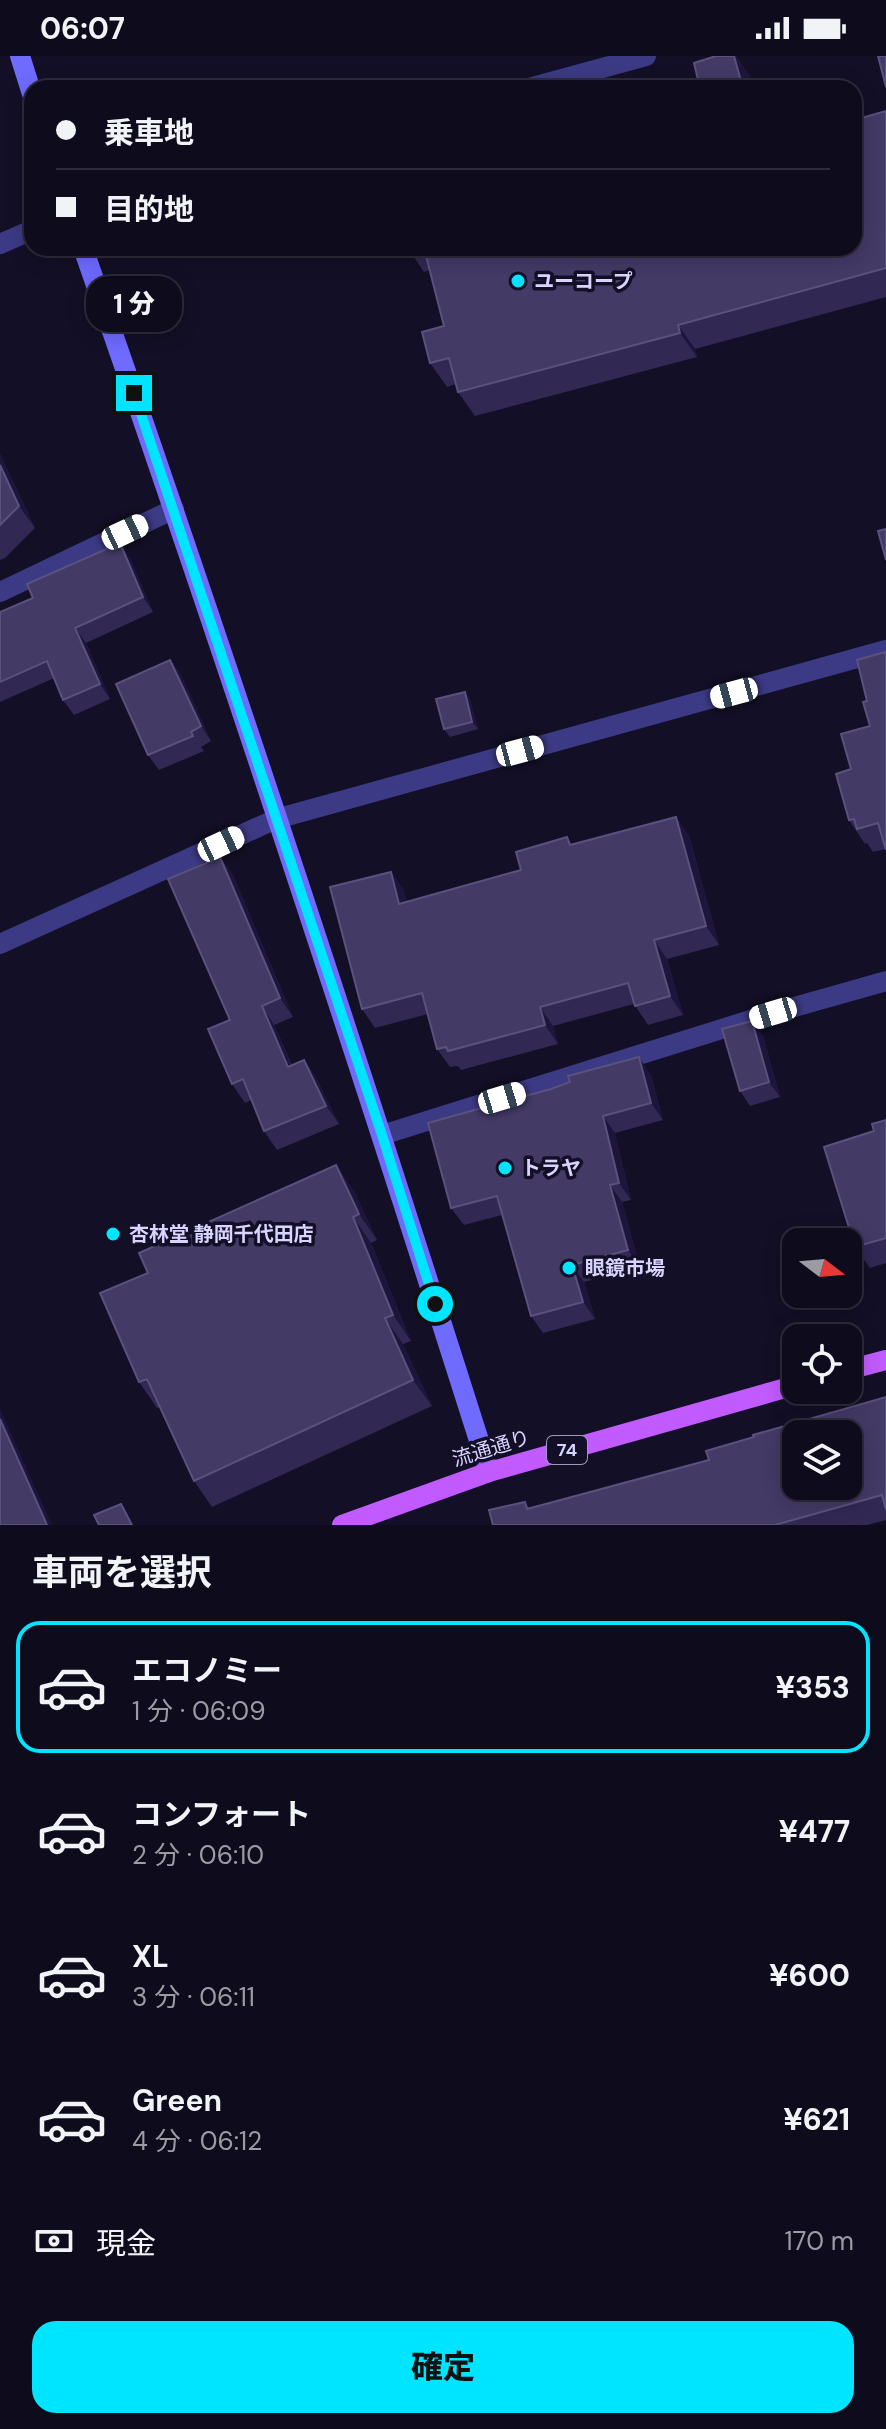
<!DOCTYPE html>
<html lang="ja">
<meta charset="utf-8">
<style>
:root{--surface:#0e0b1c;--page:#171425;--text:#f1f3f6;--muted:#9b9ba3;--line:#2e2b3b;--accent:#00e5ff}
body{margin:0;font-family:"DM Sans","Noto Sans JP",sans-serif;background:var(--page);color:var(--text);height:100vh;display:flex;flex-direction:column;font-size:30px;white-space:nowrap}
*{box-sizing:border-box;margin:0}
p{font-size:26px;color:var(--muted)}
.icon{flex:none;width:44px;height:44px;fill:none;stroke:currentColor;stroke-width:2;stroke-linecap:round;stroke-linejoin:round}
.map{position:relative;height:1469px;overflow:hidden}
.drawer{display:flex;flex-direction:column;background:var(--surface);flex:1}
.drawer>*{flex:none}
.hud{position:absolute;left:24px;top:24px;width:838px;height:176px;border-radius:24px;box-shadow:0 4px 20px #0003,0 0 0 2px var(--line);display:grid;align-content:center;height:176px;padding:0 32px;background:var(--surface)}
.needle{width:52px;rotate:106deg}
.controls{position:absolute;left:782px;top:1172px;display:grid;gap:16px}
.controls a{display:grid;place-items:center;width:80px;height:80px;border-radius:16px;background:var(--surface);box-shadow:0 4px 20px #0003,0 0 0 2px var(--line);font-size:40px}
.end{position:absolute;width:36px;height:36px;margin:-18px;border:10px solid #00e5ff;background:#111;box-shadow:0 0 0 4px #111}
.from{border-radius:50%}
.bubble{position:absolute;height:56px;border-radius:24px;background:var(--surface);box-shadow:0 4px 20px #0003,0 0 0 2px var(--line);font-size:26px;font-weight:800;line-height:56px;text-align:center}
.car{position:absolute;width:24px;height:48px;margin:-24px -12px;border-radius:10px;box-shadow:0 0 6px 2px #0007;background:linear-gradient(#fff 24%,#345 0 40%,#fff 0 76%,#345 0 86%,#fff 0)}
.hud b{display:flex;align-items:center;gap:28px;height:76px;font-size:30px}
.hud b+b{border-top:2px solid var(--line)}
.hud i{width:20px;height:20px;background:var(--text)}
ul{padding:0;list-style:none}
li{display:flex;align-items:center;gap:24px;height:132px;margin:0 16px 12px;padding:0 16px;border:4px solid transparent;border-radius:24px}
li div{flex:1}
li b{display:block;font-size:30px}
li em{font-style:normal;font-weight:800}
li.active{border-color:var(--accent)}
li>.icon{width:72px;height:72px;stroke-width:1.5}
h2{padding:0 32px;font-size:36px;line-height:96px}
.pay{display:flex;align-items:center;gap:20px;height:88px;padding:0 32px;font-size:30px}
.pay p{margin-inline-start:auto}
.cta{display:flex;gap:16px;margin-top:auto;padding:16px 32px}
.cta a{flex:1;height:92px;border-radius:24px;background:var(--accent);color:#111;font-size:32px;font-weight:800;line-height:92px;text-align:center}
.status{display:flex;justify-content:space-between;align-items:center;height:56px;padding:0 40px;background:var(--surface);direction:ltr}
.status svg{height:22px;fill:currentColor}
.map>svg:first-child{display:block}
</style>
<div class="status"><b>06:07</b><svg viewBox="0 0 49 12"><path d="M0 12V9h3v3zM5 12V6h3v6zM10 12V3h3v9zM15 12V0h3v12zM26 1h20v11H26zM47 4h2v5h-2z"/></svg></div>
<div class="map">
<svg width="886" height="1469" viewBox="0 0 886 1469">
<rect width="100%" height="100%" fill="#130f26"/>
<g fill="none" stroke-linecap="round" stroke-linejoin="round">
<g stroke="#3d3a85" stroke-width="20">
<path d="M529 32 646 0"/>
<path d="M0 188 32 174"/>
<path d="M0 536 174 453"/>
<path d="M0 888 276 763 886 594"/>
<path d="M382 1079 773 957 886 925"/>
</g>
<g stroke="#6f6bff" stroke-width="20">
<path d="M20 0 32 38"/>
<path d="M83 192C225 597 359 1006 489 1416"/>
</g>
<g stroke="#c25bff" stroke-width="20">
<path d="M848 1314 886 1304"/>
<path d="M342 1469 489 1416 796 1329"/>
</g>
</g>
<g fill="#312854">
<path d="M886 55V241L695 293 697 301 475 360 458 336 456 328 447 331 430 307 444 270 430 214 424 216 408 192H668L669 195 854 192Z"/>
<path d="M0 398 35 472 5 502 0 504Z"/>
<path d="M130 502 153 556 86 587 110 643 74 659 63 644 54 622 0 646V556Z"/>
<path d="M170 604 181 619 211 685 201 691 204 695 159 714 148 699Z"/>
<path d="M465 636 470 644 478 673 450 681 444 673Z"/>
<path d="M867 645 886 793 873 796 867 787 865 788 849 764 851 713 870 670Z"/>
<path d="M689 779 719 889 667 903 683 959 648 969 634 948 553 970 558 988 461 1014 458 1010 450 1011 437 993 428 958 375 972 362 953 391 816 404 835 407 846 521 814 567 781 572 789Z"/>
<path d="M220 801 233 819 293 961 274 969 292 1009 304 1004 316 1022 339 1068 277 1094 264 1075 251 1044 245 1047 232 1028 230 964Z"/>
<path d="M763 980 780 1041 750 1050 740 1035Z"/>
<path d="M651 1019 663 1064 615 1077 631 1144 622 1146 640 1211 584 1226 595 1263 543 1277 531 1260 502 1159 464 1169 451 1152Z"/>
<path d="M886 1064V1207L870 1212 855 1191 874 1075Z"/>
<path d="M336 1109 354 1135 377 1184 371 1187 411 1285 403 1288 432 1350 212 1451 194 1425 160 1351 157 1352 139 1326 148 1217Z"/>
<path d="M886 1341V1464L867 1469H493L525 1446 529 1452 709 1404 754 1381Z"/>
</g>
<g fill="#1d163a">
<path d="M734 0H736L750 19 753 32H743Z"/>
<path d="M657 192H668L676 222 659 198Z"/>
<path d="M678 269 695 293 697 301 680 277Z"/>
<path d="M0 398 35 472 19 450 0 409Z"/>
<path d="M120 487 130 502 153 556 143 541Z"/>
<path d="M75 572 86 587 110 643 100 628Z"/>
<path d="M170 604 181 619 211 685 201 670Z"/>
<path d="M465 636 470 644 478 673 472 666Z"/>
<path d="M676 761 689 779 719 889 706 870Z"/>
<path d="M220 801 233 819 293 961 280 942Z"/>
<path d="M391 816 404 835 413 867 399 848Z"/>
<path d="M654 884 667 903 683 959 670 940Z"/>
<path d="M262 950 274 969 300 1029 288 1011Z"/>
<path d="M540 951 553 970 558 988 545 969Z"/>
<path d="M752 965 763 980 780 1041 769 1026Z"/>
<path d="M639 1001 651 1019 663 1064 651 1047Z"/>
<path d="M304 1004 316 1022 339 1068 326 1050Z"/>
<path d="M603 1060 615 1077 631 1144 619 1127Z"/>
<path d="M336 1109 354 1135 377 1184 359 1158Z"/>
<path d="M610 1129 622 1146 640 1211 628 1194Z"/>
<path d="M353 1161 371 1187 411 1285 393 1259Z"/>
<path d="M572 1209 584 1226 595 1263 583 1246Z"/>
<path d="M385 1262 403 1288 432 1350 413 1324Z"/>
<path d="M0 1353 52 1469H47L0 1363Z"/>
</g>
<g fill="#433a66" stroke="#5a527e" stroke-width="2" fill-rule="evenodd">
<path d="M716 0H734L743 32H700L694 7Z"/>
<path d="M878 0H886V31Z"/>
<path d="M886 55V212L678 269 680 277 458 336 449 302 430 307 422 276 444 270 424 192H657L659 198 679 192H854V64Z"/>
<path d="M0 409 19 450 0 469Z"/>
<path d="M886 473V504L878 475Z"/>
<path d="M120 487 143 541 75 572 100 628 63 644 47 605 0 626V556L33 542 27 528Z"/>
<path d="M885 596 886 600V794L878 767 857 773 854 763 849 764 836 718 851 713 841 678 870 670 863 646 867 645 857 604Z"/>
<path d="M170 604 201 670 191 676 193 680 148 699 116 628Z"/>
<path d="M465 636 472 666 444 673 436 643Z"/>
<path d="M676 761 706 870 654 884 670 940 635 950 628 927 540 951 545 969 448 995 446 991 437 993 422 937 362 953 330 831 391 816 399 848 521 814 516 796 567 781 570 789Z"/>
<path d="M220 801 280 942 262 950 288 1011 304 1004 326 1050 264 1075 243 1023 232 1028 208 973 230 964 168 823Z"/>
<path d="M752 965 769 1026 740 1035 722 973Z"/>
<path d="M639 1001 651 1047 603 1060 619 1127 610 1129 628 1194 572 1209 583 1246 531 1260 497 1140 451 1152 428 1067 551 1033 570 1026 568 1020Z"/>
<path d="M886 1064V1182L855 1191 824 1091 874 1075 872 1068Z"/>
<path d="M336 1109 359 1158 353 1161 393 1259 385 1262 413 1324 194 1425 147 1323 139 1326 100 1237 148 1217 139 1197Z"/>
<path d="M886 1341V1454L882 1439 775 1469H493L489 1454 525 1446 527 1453 709 1404 706 1395 754 1381 753 1379ZM796 1378H848V1430H796Z"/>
<path d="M0 1363 47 1469H0Z"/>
<path d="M121 1448 132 1469H99L94 1459Z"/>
</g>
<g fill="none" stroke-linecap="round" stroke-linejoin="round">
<path stroke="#00e5ff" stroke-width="10" d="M134 337 382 1079 435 1248"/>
</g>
<g fill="#00e5ff" stroke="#130f26" stroke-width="3">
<circle cx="518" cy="225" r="8"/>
<circle cx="505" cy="1112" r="8"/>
<circle cx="113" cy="1178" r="8"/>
<circle cx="569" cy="1212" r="8"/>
</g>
<g text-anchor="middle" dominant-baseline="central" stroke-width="7" stroke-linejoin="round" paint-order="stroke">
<rect fill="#130f26" stroke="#9e99be" stroke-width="2" x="547" y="1380" width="40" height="28" rx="6"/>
<g font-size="18" font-weight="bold" fill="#d9d4ff">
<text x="567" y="1394">74</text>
</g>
<g font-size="20" font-weight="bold" fill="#d9d4ff" stroke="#130f26" text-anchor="start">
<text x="534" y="225">ユーコープ</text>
<text x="521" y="1112">トラヤ</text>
<text x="129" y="1178">杏林堂 静岡千代田店</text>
<text x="585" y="1212">眼鏡市場</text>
</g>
<g font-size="20" fill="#d9d4ff" stroke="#130f26">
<text transform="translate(491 1392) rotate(-17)">流通通り</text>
</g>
</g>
</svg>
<div class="controls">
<a><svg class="needle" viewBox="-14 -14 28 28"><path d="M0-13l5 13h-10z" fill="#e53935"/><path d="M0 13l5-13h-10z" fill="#9b9ba3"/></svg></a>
<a><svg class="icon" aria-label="locate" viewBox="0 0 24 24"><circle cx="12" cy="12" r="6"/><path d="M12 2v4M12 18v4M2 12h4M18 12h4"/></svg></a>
<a><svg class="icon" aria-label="layers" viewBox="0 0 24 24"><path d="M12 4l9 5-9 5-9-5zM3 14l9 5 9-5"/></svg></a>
</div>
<i class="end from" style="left:435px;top:1248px"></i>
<i class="end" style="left:134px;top:337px"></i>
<div class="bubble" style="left:86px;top:220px;width:96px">1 分</div>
<i class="car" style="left:125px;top:476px;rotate:65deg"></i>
<i class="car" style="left:734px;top:637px;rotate:255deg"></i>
<i class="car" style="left:520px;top:695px;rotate:75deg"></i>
<i class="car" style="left:221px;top:788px;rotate:65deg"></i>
<i class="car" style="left:773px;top:957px;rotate:253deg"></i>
<i class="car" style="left:502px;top:1042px;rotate:73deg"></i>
<div class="hud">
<b><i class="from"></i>乗車地</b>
<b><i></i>目的地</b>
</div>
</div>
<section class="drawer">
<h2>車両を選択</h2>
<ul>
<li class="active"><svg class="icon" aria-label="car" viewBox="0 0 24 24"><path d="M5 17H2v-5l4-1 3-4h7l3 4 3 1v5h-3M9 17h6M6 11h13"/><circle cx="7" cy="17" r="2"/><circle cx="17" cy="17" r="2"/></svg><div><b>エコノミー</b><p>1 分 · 06:09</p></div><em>¥353</em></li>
<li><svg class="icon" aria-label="car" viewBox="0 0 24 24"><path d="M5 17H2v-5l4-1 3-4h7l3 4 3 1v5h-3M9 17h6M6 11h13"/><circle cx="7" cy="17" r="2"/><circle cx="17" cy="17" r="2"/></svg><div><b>コンフォート</b><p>2 分 · 06:10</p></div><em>¥477</em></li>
<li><svg class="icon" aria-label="car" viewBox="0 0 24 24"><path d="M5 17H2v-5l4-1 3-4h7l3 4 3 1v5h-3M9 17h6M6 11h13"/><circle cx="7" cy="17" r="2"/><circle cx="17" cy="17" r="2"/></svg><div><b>XL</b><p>3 分 · 06:11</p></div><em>¥600</em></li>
<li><svg class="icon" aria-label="car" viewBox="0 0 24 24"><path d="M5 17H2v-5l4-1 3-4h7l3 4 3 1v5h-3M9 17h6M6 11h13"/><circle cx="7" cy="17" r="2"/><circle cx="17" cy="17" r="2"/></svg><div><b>Green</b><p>4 分 · 06:12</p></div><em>¥621</em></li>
</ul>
<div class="pay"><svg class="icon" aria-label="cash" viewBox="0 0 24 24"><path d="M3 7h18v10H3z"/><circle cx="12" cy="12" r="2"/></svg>現金<p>170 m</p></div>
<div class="cta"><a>確定</a></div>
</section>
